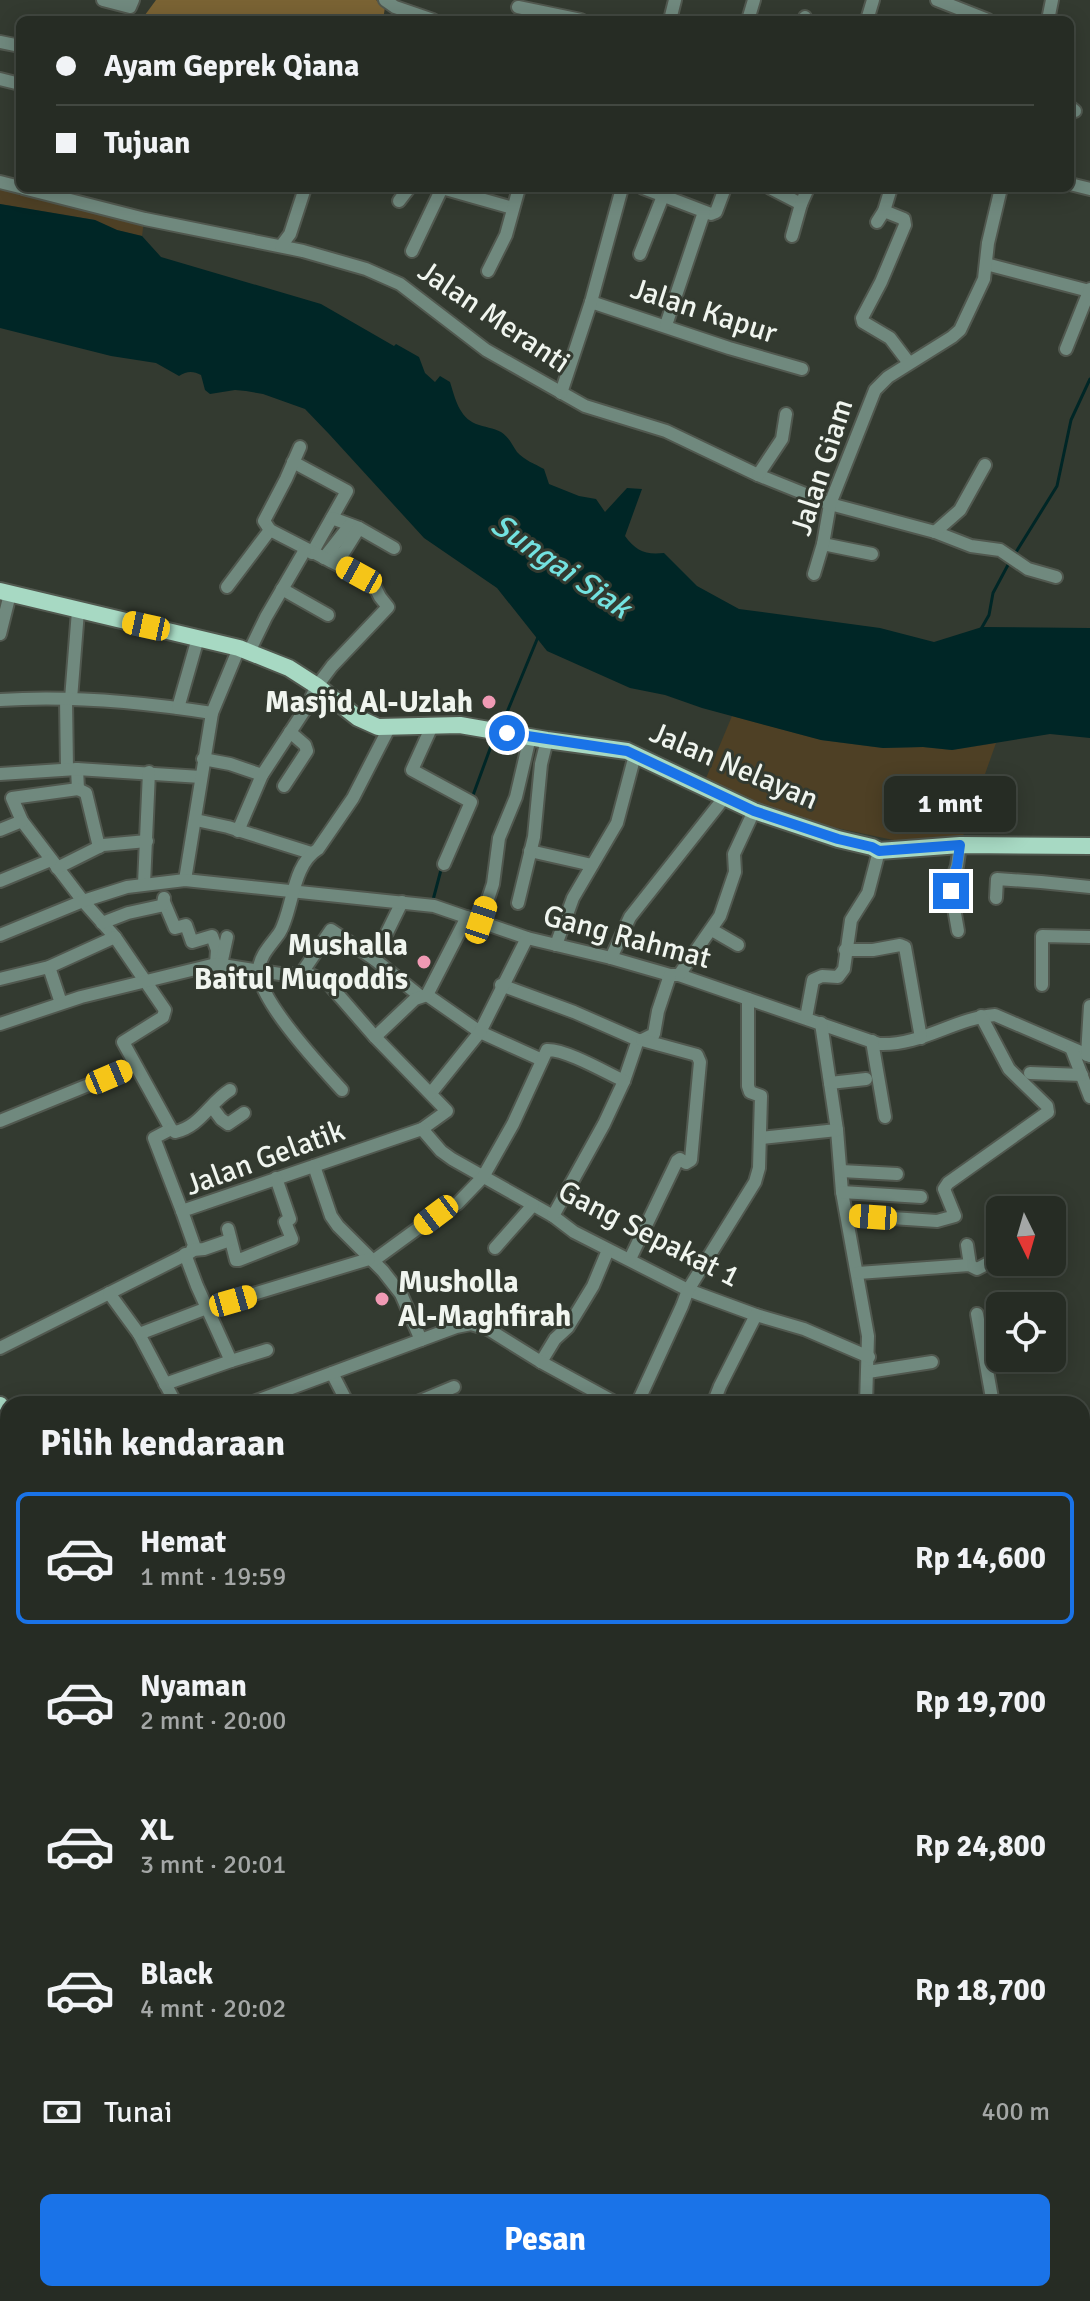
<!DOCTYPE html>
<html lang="id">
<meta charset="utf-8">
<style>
:root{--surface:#262c24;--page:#323831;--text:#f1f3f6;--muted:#a4a7a6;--line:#424841;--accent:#1a73e8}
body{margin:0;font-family:Signika,sans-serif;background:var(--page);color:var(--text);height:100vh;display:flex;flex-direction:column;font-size:30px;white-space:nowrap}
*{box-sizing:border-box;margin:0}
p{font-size:26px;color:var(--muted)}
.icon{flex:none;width:44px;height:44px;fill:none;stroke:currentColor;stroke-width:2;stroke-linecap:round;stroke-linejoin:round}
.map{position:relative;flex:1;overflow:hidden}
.sheet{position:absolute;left:0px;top:1396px;width:1090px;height:906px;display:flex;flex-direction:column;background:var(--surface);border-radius:24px 24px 0 0;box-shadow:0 4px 20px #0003,0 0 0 2px var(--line)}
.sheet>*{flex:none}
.banner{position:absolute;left:16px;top:16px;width:1058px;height:176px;border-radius:12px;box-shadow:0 4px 20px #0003,0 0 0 2px var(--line);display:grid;align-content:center;height:176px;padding:0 40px;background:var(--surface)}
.needle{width:52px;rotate:175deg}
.fabs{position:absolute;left:986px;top:1196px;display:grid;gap:16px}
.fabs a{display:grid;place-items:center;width:80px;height:80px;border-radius:12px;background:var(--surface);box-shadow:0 4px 20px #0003,0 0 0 2px var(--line);font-size:40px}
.end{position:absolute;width:36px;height:36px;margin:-18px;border:10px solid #1a73e8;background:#fff;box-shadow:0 0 0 4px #fff}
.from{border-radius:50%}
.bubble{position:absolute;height:56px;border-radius:12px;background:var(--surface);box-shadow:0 4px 20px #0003,0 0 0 2px var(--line);font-size:26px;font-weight:800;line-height:56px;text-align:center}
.car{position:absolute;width:24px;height:48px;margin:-24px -12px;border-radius:10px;box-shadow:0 0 6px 2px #0007;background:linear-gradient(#f5c518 24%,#345 0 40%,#f5c518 0 76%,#345 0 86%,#f5c518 0)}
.banner b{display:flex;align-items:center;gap:28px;height:76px;font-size:30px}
.banner b+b{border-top:2px solid var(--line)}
.banner i{width:20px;height:20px;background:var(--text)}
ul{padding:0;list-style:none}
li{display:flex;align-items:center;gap:24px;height:132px;margin:0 16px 12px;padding:0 24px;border:4px solid transparent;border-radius:12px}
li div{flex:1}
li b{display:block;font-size:30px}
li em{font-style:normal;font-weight:800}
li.selected{border-color:var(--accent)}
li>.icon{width:72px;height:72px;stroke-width:1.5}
h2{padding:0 40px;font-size:36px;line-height:96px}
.pay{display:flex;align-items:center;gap:20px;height:88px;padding:0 40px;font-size:30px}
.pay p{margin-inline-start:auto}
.action{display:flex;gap:16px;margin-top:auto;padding:16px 40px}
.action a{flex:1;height:92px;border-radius:12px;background:var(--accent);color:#fff;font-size:32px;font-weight:800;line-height:92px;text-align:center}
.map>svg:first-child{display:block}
</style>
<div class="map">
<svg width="1090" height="2301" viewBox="0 0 1090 2301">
<rect width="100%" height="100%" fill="#333a30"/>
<g fill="#4e4025">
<path d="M0 185 144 221 142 236 117 230 95 220 0 204Z"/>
<path d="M732 716 821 740 883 748 923 747 952 750 996 743 962 839 898 841 808 822 704 783Z"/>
<path d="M0 1654 8 1655V2294H303L306 2301H0Z"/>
</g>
<path fill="#7a6334" d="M156 0H376L385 7 383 20H153L145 15Z"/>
<path fill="#002626" d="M0 204 95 220 117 230 142 236 161 257 321 304 394 346 396 344 419 357 425 373 435 382 440 376 450 382C455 398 459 417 476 424 484 427 494 428 501 432 509 437 512 445 517 452 524 460 535 464 544 469L549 484 579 496 596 499 605 512 627 488 642 489 625 536C636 551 645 555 664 553L697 586 739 609 880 628 934 642 982 627 1090 628V738L1050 734 952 750 923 747 883 748 821 740 702 708 665 695 630 688 547 651 497 588 424 538 329 434 305 409 263 394 246 391 235 390 210 394 205 390 201 375C193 371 187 371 179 376L156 363 111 356 0 328Z"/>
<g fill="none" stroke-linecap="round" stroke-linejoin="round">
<g stroke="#002626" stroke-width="3">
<path d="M1013 557 1057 486 1071 420 1090 379"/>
<path d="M981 629 989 615 993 593 1009 563"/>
<path d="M503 722 538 637"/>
<path d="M472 798 494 738"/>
<path d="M433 900 442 866"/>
<path d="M158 2301 179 2294"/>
</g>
<defs>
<g id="minor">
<path d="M103 0 130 7 133 0"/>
<path d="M385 0 395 7 433 20"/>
<path d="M937 0 988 20"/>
<path d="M518 7 581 20"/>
<path d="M670 20 675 0"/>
<path d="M748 20 754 0"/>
<path d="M804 20 805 17"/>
<path d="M867 20 873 0"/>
<path d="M1048 20 1052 0"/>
<path d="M0 42 20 46"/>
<path d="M0 79 20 84"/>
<path d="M1070 107 1075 111"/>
<path d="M0 182 20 187"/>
<path d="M1070 184 1090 189"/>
<path d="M23 188 145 219 303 251 366 269 400 284 486 350 585 406 666 431 758 475 830 504 935 532 971 546 1000 550 1028 569 1056 577"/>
<path d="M442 188 513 208"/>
<path d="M643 188 711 214 716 212 725 188"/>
<path d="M770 188 801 204"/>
<path d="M399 201 409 188"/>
<path d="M884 211 904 219 905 225 881 282 862 318 863 322 890 338 909 363"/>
<path d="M877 222 884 211 891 188"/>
<path d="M792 236 801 204 808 188"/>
<path d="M281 246 290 234 305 188"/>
<path d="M412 251 442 188"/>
<path d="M640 254 663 196"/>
<path d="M986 264 1089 291"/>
<path d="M488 271 506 235 519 188"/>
<path d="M591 302 729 348 802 369"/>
<path d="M666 325 704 212"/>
<path d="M1066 349 1090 289"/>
<path d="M561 393 591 302 622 188"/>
<path d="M293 462 347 491 312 553"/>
<path d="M758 475 782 439 786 414"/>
<path d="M332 518 359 528 394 548"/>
<path d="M270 530 264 521 286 479 300 447"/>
<path d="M935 532 960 510 985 465"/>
<path d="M823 544 872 554"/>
<path d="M324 558 350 525"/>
<path d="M331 561 344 552 359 528"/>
<path d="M814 574 823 544 830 504 875 390 888 377 952 337 960 330 984 279 988 243 1001 188"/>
<path d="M227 587 270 530 373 583 380 597 388 607 332 666 317 686 306 708 262 775 238 831"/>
<path d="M282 589 328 615"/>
<path d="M0 634 10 594"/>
<path d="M249 652 266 617 305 550"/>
<path d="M66 699 67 769"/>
<path d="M71 699 78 611"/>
<path d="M0 700C71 695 142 702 212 713"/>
<path d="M178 708 198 638"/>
<path d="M432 726 412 770 471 802 444 864"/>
<path d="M203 759 230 764 262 775"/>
<path d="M77 769 78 789 12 798 22 821 83 901 115 937 165 1010 163 1017 123 1042 171 1129 154 1138 182 1211"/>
<path d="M0 774 77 769 201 777"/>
<path d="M284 786 307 751 305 745 290 732"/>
<path d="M78 789 86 793 99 847"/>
<path d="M196 820 228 827 311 853"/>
<path d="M0 830 22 821"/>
<path d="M530 851 592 865"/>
<path d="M57 868 103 845 147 841"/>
<path d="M185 880 212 713 239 648"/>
<path d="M0 881 51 860"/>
<path d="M144 884 149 772"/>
<path d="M996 898 997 879 1041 882 1090 887"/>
<path d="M164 902 175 928 186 925 192 942 212 936 217 950 216 964"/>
<path d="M402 902 374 959 420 996"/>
<path d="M518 903 534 837 541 764 547 740"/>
<path d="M481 920 493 884 499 838 516 797 530 737"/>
<path d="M102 923 128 913 160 906 163 904 164 898"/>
<path d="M712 930 738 945"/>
<path d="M958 931 950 885 957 866 960 845"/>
<path d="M0 935 83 901 127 887 185 880 434 906 527 938 611 958 670 975H679L879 1044C921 1046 955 1018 995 1015L1090 1056"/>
<path d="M556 945 573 898 617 823 635 755"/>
<path d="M845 950H873L900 945 905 947 921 1038"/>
<path d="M611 958 630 917 724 798"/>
<path d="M222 960 227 937"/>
<path d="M49 967 61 1003"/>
<path d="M301 974 331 930 374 959"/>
<path d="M679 975 720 916 735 872 734 854 754 811"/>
<path d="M0 979 49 967 115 937"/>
<path d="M501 985 574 1012 638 1040"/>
<path d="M1042 985V936L1090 937"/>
<path d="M427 995 480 1032 542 1060"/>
<path d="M806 1018 813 980 822 976 838 977 844 969 851 920 868 893 879 851"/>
<path d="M821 1023 837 1130 842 1192 868 1336 866 1404"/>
<path d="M0 1024 81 997 216 964 280 974 311 975 328 983 375 1037 447 1111 422 1129 182 1211 194 1245 191 1252 0 1348"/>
<path d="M375 1037 415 999 427 995 467 917"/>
<path d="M642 1040 654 1034 658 1011 670 975"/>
<path d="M872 1041 885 1117"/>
<path d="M1072 1050 1090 1097"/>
<path d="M1087 1055 1090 1006"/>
<path d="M1030 1073 1082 1075"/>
<path d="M830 1083 866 1079"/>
<path d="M342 1090C322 1068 255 997 259 969 260 954 273 943 280 932 283 927 285 920 287 914 294 892 297 862 318 849L353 798 389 728"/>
<path d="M431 1093 480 1032 527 938"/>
<path d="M212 1107 221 1119 228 1124 244 1113"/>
<path d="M0 1121 135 1066"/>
<path d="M171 1129 175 1132C200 1127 210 1102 230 1090"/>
<path d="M422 1129 441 1151 452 1159 553 1216 574 1232 688 1290 756 1315 804 1329 869 1357"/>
<path d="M761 1138 837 1130"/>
<path d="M314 1166 331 1216 338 1226 383 1271 401 1294 421 1340"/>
<path d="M841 1171 897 1174"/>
<path d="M842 1192 921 1197"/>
<path d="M847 1215 937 1221 955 1216 944 1189 948 1183 1048 1112 1047 1106 1009 1069 981 1016"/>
<path d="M553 1216 604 1124 624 1081 638 1040"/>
<path d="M228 1229 236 1260H239L292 1239 285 1222 290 1219 276 1178"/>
<path d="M967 1245 970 1265"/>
<path d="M495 1248 533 1205"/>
<path d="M193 1250 204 1249 230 1240"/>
<path d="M630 1259 677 1161 680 1159 686 1163 691 1160 700 1062 697 1055 642 1040"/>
<path d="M373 1261 436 1215 457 1204 483 1177 513 1124 547 1050C565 1049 605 1072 624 1081"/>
<path d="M858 1273 969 1265 977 1269 1000 1257"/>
<path d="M109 1293 139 1334 176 1404"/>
<path d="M977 1314 993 1404"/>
<path d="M139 1334 207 1308 369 1259"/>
<path d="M231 1361 267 1350"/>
<path d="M541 1362 555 1339 568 1327 593 1286 608 1250"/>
<path d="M868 1372 932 1362"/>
<path d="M332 1373 348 1404"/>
<path d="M165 1384 231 1361 197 1286 185 1254"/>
<path d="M248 1404 456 1327 471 1324 488 1329 541 1362 618 1404"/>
<path d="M413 1404 454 1387"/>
<path d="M637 1404 682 1306 688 1290 755 1182 759 1168 761 1096 750 1092 748 1086V999"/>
<path d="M713 1404 720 1386 756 1315"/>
<path d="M0 1542 8 1538"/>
<path d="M1082 1571 1087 1574 1090 1601"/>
<path d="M0 1623 8 1620"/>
<path d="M1082 1698H1090"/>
<path d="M1082 1763 1090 1762"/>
<path d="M1082 1971 1090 1968"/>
<path d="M1077 2294 1080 2301"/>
<path d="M550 2301 583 2294"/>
<path d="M850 2301 851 2294"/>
<path d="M1022 2301 1024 2294"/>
</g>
<g id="major">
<path d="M0 591 239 648 289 668 317 686 358 718 378 727 460 725 547 740 627 751 754 811 838 839 872 847 879 851 960 845 1090 846"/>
<path d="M0 1405 8 1419"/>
<path d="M0 1441 8 1455"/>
<path d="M390 2294 393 2301"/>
<path d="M416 2294 419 2301"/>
</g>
</defs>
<use href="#minor" stroke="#51584f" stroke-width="16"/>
<use href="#major" stroke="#51584f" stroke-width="20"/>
<use href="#minor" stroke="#70897e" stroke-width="12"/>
<use href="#major" stroke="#a7d9c3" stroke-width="16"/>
</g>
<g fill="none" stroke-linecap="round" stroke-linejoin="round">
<path stroke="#1a73e8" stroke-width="10" d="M507 733 627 751 754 811 838 839 872 847 879 851 960 845 957 866 950 885 951 891"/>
</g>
<g fill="#f09ab4" stroke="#333a30" stroke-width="3">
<circle cx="489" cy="702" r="8"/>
<circle cx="424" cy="962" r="8"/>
<circle cx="382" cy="1299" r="8"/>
</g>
<g text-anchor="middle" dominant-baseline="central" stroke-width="6" stroke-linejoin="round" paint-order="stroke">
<g font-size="30" fill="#f0f5ef" stroke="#333a30">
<text transform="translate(704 311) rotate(18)">Jalan Kapur</text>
<text transform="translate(494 317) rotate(34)">Jalan Meranti</text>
<text transform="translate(822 467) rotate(-72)">Jalan Giam</text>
<text transform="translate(734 766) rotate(23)">Jalan Nelayan</text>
<text transform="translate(627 937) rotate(15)">Gang Rahmat</text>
<text transform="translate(265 1158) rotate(-20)">Jalan Gelatik</text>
<text transform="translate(649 1234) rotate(27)">Gang Sepakat 1</text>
</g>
<g font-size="30" font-weight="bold" fill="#f0f5ef" stroke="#333a30" text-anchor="end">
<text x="473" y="702">Masjid Al-Uzlah</text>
<text x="408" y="945">Mushalla<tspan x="408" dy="34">Baitul Muqoddis</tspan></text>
<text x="398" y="1282" text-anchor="start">Musholla<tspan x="398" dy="34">Al-Maghfirah</tspan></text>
</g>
<g font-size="32" font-style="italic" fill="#73e2e0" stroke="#333a30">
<text transform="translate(561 566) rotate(34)">Sungai Siak</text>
</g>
</g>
</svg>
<div class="fabs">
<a><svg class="needle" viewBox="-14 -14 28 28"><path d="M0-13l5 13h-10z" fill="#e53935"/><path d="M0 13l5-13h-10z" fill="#a4a7a6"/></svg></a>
<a><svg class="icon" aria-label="locate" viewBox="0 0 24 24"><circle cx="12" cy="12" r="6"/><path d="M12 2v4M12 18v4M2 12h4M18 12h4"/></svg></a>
</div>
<i class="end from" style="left:507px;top:733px"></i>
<i class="end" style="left:951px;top:891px"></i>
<div class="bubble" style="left:884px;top:776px;width:132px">1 mnt</div>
<i class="car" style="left:359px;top:575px;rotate:299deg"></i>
<i class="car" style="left:146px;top:626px;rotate:282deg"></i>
<i class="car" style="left:481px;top:920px;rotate:18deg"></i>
<i class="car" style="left:109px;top:1077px;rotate:67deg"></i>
<i class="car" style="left:436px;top:1215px;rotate:233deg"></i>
<i class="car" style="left:873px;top:1217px;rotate:274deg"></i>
<i class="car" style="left:233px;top:1301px;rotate:74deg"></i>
<div class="banner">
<b><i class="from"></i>Ayam Geprek Qiana</b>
<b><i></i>Tujuan</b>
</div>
<section class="sheet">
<h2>Pilih kendaraan</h2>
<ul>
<li class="selected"><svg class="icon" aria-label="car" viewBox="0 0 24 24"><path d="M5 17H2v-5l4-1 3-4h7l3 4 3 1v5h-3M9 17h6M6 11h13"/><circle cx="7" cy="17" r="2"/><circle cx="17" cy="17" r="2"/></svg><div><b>Hemat</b><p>1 mnt · 19:59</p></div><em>Rp 14,600</em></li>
<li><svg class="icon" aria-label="car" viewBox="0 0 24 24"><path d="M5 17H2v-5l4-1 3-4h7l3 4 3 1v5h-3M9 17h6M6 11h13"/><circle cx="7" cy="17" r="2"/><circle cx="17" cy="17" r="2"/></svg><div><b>Nyaman</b><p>2 mnt · 20:00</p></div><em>Rp 19,700</em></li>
<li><svg class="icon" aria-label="car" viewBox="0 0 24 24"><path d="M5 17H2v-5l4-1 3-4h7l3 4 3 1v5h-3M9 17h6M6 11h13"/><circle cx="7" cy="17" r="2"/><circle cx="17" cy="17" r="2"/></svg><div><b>XL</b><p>3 mnt · 20:01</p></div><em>Rp 24,800</em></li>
<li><svg class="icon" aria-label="car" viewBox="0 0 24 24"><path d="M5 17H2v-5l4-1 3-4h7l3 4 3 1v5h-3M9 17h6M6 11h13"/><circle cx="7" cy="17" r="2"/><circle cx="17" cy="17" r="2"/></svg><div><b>Black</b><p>4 mnt · 20:02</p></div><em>Rp 18,700</em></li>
</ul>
<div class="pay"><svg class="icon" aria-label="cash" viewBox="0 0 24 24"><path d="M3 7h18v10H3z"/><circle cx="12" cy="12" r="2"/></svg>Tunai<p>400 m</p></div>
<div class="action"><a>Pesan</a></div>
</section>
</div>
